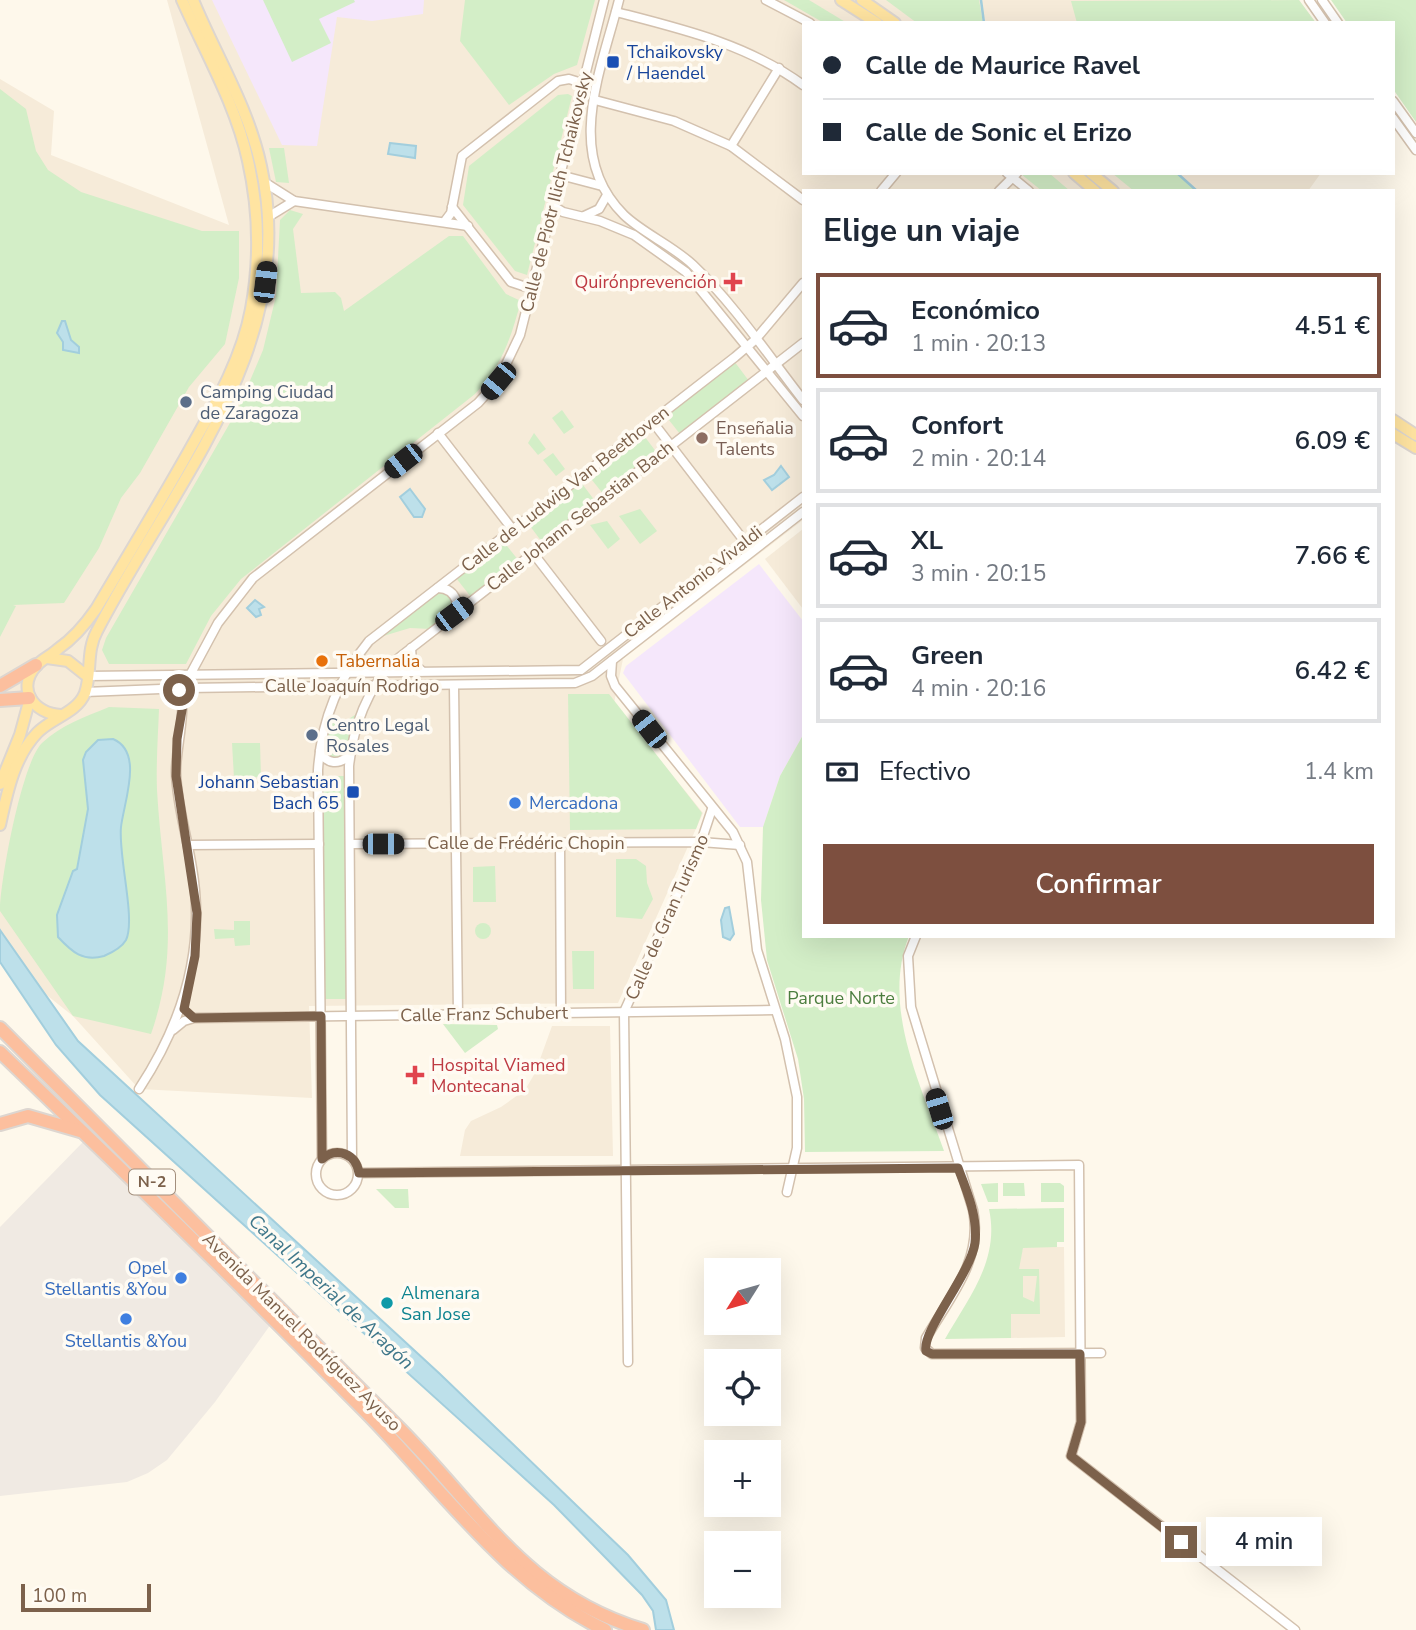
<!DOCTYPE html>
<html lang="es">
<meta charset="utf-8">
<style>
:root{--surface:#fff;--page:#f6f6f7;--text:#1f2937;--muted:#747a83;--line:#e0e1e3;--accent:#7d4f3f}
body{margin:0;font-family:"Nunito Sans",sans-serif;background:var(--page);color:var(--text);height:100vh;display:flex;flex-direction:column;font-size:26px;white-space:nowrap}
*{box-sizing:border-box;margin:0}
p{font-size:23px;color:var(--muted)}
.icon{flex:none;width:38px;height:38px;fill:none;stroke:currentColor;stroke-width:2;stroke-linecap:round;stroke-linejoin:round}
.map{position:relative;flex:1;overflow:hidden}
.drawer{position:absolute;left:802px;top:189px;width:593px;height:749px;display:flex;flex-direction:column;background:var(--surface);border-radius:0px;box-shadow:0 7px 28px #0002}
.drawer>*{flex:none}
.banner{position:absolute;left:802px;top:21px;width:593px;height:154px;border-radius:0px;box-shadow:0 7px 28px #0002;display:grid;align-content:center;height:154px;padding:0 21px;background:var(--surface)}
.needle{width:46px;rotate:233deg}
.buttons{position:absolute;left:704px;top:1258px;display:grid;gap:14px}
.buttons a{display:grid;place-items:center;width:77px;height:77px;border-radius:0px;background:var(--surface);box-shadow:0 7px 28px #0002;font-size:35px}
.scale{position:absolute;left:21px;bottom:18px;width:130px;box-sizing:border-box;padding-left:7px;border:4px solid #7c614b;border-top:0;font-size:19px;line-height:24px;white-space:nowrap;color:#7c614b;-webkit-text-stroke:5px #fffbf3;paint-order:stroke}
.end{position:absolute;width:32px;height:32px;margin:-16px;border:9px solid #7c614b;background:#fff;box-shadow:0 0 0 4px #fff}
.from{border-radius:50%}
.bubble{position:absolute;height:49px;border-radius:0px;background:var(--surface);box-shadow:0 7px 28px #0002;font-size:23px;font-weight:600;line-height:49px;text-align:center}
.car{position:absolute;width:21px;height:42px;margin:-21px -10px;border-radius:9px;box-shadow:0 0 5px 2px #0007;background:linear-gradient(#222 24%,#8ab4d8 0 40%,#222 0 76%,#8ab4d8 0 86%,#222 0)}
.banner b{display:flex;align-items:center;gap:24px;height:66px;font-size:26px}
.banner b+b{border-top:2px solid var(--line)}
.banner i{width:18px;height:18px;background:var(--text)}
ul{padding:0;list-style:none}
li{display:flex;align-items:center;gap:21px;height:105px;margin:0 14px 10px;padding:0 7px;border:4px solid var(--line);border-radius:0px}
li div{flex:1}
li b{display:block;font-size:26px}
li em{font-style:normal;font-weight:600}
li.active{border-color:var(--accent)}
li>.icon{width:63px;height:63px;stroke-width:1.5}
h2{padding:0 21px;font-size:32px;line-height:84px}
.pay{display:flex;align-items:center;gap:18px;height:77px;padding:0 21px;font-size:26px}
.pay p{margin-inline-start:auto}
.action{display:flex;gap:14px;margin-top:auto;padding:14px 21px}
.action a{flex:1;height:80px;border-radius:0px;background:var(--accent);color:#fff;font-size:28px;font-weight:600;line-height:80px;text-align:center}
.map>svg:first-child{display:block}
</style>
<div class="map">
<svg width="1416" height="1630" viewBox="0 0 1416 1630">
<rect width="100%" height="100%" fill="#fef8eb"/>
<g fill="#f6ebd9">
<path d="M167 0H1299L1316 23H803V173H1321L1308 191H803V520L623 659 614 703 703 813 618 1003 309 1006 312 1098 139 1089 73 1016 0 958V79L54 111 51 155 229 225Z"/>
<path d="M803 529V609L765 559Z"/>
<path d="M552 1026H610L613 1156H460L465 1130 471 1121 501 1107 525 1090 535 1073Z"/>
<path d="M1023 1247H1064L1065 1337 1011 1338V1314H1021L1018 1269Z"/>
</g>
<path fill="#f0eae3" d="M84 1141 271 1324 215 1402 167 1460 148 1473 127 1482 0 1496V1227Z"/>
<g fill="#f5e7fb">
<path d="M212 0H424L423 14 372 21 337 17 317 146 282 145Z"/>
<path d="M759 564 803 621V735L780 776 763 827H740L623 673 626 666Z"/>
</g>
<g fill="#d3eec7" fill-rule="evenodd">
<path d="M263 0H354L355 2 319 19 331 43 292 62Z"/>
<path d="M465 0H595L577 65 554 74 509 105 460 41Z"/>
<path d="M784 0H809L847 23H824Z"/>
<path d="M886 0H979L983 23H917Z"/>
<path d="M1299 0 1316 23H1077L1071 1Z"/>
<path d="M1331 0H1416V122L1393 89V23H1347Z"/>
<path d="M0 89 26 109 36 151 48 170 81 192 202 231H239V278L225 344 189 387 140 473 121 498 99 548 64 603 13 605 16 606 0 637Z"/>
<path d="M568 94 572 96 527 275 515 271 463 205 469 166 558 95Z"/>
<path d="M269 148H284L289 183 276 182Z"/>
<path d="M1049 173 1070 191H1042L1021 174Z"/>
<path d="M1112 173H1177L1197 191H1134Z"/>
<path d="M290 210 303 214 293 229 301 293 335 292 341 298 344 311 449 236H463L506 294 521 301C511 337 502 367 475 394L241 579 211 616 186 664H109L102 650 106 638 238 409 263 350 276 296 280 220Z"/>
<path d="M734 361 749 381 680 434 665 415Z"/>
<path d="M562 410 574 427 564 434 552 418Z"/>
<path d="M534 433 546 449 538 455 528 443Z"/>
<path d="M642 433 657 453 604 495 588 475Z"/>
<path d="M553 453 565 469 556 476 543 460Z"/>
<path d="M580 481 595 501 542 542 527 522Z"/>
<path d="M640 509 657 531 640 544 619 516Z"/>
<path d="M607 521 620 539 608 549 590 525Z"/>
<path d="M503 541 519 561 471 597 456 578Z"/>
<path d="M438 593 449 594 454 601V610L431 629 410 628 380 637Z"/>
<path d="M568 694H609L702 813 696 829 570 830Z"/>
<path d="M109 707 159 709C158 736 156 763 157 790 162 880 182 945 151 1034L73 1016 0 911C0 881 22 762 42 743 61 725 85 717 109 707Z"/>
<path d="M358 713 345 756 337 761 324 753 327 724 344 722Z"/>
<path d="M803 735V936H909C881 1007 921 1085 944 1151L805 1152 804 1099 798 1059 767 960 761 900 763 827 780 776Z"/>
<path d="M232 743H260L261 777 234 778Z"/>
<path d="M322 776H346L348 999H324Z"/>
<path d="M616 859H636L646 866 647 883 653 899 642 919 616 917Z"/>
<path d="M495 866 496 902H473V867Z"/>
<path d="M234 921H250V945L235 946 234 938 215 939 214 929 234 930Z"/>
<circle cx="483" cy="931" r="8"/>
<path d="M572 951H594V989H573Z"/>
<path d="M443 1024 497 1025 498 1029 465 1053Z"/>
<path d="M998 1183V1202H988L981 1184Z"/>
<path d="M1003 1183H1024L1025 1196H1003Z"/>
<path d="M1041 1183H1060L1064 1186V1202H1041Z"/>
<path d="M376 1189H408L409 1208H395Z"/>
<path d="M1064 1208V1242H1057V1247L1023 1248 1019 1269H1039L1040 1314H1011V1338L945 1339C969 1297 1000 1260 989 1209ZM1023 1276H1037L1034 1302 1023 1297Z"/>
</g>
<g fill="#bde0ea" stroke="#a2cedd" stroke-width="2">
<path d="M390 143 416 146 415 158 388 154Z"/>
<path d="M62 321H65L71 340 79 347V353L63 350V342L57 333Z"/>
<path d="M781 466 789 477 772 490 764 480 774 475Z"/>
<path d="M410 489 425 509 422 517H414L400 497Z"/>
<path d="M255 600 264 607 259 609 261 615 256 617 247 608Z"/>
<path d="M113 739C144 752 124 801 121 827 118 856 136 919 126 940 122 947 111 953 104 956 83 962 72 952 58 937L57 915 73 871 77 869 88 809 83 760 86 752 98 740Z"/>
<path d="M729 907 734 934 730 940 723 937 721 920 725 908Z"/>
<path d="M0 930 78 1041 440 1374 628 1555 666 1600 674 1630H656L653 1611 642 1595 554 1505 100 1095 56 1045 0 962Z"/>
</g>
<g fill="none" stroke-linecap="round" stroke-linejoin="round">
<g stroke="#a2cedd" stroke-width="2.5">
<path d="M981 0 984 23"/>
<path d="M1177 173 1197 191"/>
</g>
<defs>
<g id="minor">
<path d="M619 0C601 71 563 155 624 215 644 234 672 245 693 265 734 304 768 355 803 400"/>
<path d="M766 0 810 23"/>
<path d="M1309 0 1325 23"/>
<path d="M1322 0 1338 23"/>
<path d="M616 12C682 29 747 44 803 85"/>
<path d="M595 100 674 121 731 146 803 200"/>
<path d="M1393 101 1416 133"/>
<path d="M1393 118 1416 150"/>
<path d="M731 146 779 68"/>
<path d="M1007 173 1029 191"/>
<path d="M560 175 602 186"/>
<path d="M264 182 294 201 468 226"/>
<path d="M881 191 896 173"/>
<path d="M999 191 1017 173"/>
<path d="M553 206 563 212 600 221 634 235 686 272 803 416"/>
<path d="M452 207 511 282 532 289"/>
<path d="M584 216 599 209 607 195"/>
<path d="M268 217 294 201"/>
<path d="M445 221 451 213 462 156 558 81 569 79 582 83"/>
<path d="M652 421 745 542"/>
<path d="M438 433 513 530"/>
<path d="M533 553 601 641"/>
<path d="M438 588C448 588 454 593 457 602L454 614"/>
<path d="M411 648 412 662 422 671"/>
<path d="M612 661 611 676 615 686 733 832 747 862 757 950 785 1039 797 1097V1148L787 1192"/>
<path d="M190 675 218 623 253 578 478 403 498 381 520 335 604 0"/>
<path d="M87 676 581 670 803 497"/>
<path d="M454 686 458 1014"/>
<path d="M85 692 186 688 575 683 592 676 803 512"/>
<path d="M320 751C327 765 339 765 350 755"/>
<path d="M560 843 561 1013"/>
<path d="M350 844 701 842 740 845"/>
<path d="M188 845 319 844"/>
<path d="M916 936 908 956 911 1007 973 1210C983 1260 950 1297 926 1338L925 1348 932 1354 1101 1353"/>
<path d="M173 1030 184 1021 194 1018 774 1010"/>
<path d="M139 1089C183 1022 206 948 192 868 187 836 177 805 176 773 175 753 188 704 179 690"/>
<circle cx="337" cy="1174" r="21"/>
<path d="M352 1158 349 766C353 728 367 687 396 660L803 343"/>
<path d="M322 1159 318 770C321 721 338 679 369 641L735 357 755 340 803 283"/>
<path d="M359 1173 1079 1165 1081 1422 1071 1456 1295 1630"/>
<path d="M628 1362 624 1012 701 842 712 809"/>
</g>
<g id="major">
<path d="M841 0 877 23"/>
<path d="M862 0 895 23"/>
<path d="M1074 173 1095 191"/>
<path d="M1091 173 1113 191"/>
<path d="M1393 420 1416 435"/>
<path d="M1393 434 1416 448"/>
<path d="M47 658 68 661 87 676"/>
<path d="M61 715C34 714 16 689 36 666 42 659 52 655 58 649 74 638 85 625 96 609 126 559 156 509 185 458 211 411 241 363 251 309 260 260 259 210 248 161 236 105 205 52 182 0"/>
<path d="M0 784 20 735 30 698"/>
<path d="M0 825C7 793 14 757 37 733 51 718 77 713 85 693 92 673 86 651 97 631 173 484 301 344 261 166 248 106 216 56 193 0"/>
</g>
<g id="highway">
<path d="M0 686 36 665"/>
<path d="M0 700 29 698"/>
<path d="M0 1028C131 1161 263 1293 395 1424 479 1507 523 1594 643 1630"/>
<path d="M0 1052C123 1170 245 1290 365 1411 442 1489 505 1582 605 1630"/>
<path d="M0 1124 28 1116 80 1131"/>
</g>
</defs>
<use href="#minor" stroke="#d3c1ae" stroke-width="11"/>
<use href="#major" stroke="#ddd6d0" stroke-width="14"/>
<use href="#highway" stroke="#ddd6d0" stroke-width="16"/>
<use href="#minor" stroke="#fff" stroke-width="8"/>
<use href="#major" stroke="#ffe4a1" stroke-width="10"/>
<use href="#highway" stroke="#fcbf9e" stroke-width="12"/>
</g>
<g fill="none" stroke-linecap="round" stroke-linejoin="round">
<path stroke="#7c614b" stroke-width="9" d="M179 690 184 699 177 739 176 776 197 913 195 956 184 1009 194 1018 321 1016 322 1159C337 1146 356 1154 359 1173L958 1168C967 1191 978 1217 975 1243 971 1273 921 1332 926 1351L932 1354H1080L1081 1422 1071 1456 1181 1542"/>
</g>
<g fill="#1a4fb4" stroke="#fffbf3" stroke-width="2.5">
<rect x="606" y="55" width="14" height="14" rx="3.5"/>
<rect x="346" y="785" width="14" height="14" rx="3.5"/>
</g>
<g fill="#e0444e" stroke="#fffbf3" stroke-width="2.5">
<path d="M729.5 271.5h7v7h7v7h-7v7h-7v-7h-7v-7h7z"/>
<path d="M411.5 1064.5h7v7h7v7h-7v7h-7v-7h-7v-7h7z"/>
</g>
<g fill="#5c6f8a" stroke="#fffbf3" stroke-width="2.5">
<circle cx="186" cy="402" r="7"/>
<circle cx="312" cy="735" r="7"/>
</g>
<circle fill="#8d6e63" stroke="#fffbf3" stroke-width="2.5" cx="702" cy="438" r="7"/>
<circle fill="#e8710a" stroke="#fffbf3" stroke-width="2.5" cx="322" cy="661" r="7"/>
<g fill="#3f7fe0" stroke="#fffbf3" stroke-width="2.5">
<circle cx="515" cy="803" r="7"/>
<circle cx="181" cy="1278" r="7"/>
<circle cx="126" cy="1319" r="7"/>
</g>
<circle fill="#0f9aa8" stroke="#fffbf3" stroke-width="2.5" cx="387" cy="1303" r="7"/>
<g text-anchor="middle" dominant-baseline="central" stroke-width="7" stroke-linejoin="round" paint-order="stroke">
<rect fill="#fffbf3" stroke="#a38f7d" stroke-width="2" x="129" y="1169.5" width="46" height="25" rx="5"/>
<g font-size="16" font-weight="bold" fill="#7c614b">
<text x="152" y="1182">N-2</text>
</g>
<g font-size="18" fill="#164399" stroke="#fffbf3" text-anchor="start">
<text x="627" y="52">Tchaikovsky<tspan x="627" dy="21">/ Haendel</tspan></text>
<text x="339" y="782" text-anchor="end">Johann Sebastian<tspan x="339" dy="21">Bach 65</tspan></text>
</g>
<g font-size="18" fill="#7c614b" stroke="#fffbf3">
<text transform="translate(556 192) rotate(-76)">Calle de Piotr Ilich Tchaikovsky</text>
<text transform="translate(565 489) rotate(-38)">Calle de Ludwig Van Beethoven</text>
<text transform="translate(580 516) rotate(-38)">Calle Johann Sebastian Bach</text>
<text transform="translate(693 582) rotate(-38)">Calle Antonio Vivaldi</text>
<text x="352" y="686">Calle Joaquín Rodrigo</text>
<text x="526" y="843">Calle de Frédéric Chopin</text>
<text transform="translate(667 917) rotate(-66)">Calle de Gran Turismo</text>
<text transform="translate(484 1014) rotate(-1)">Calle Franz Schubert</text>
<text transform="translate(302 1332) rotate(45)">Avenida Manuel Rodríguez Ayuso</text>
</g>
<g font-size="18" fill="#be3a42" stroke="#fffbf3" text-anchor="end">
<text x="717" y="282">Quirónprevención</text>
<text x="431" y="1065" text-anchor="start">Hospital Viamed<tspan x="431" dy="21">Montecanal</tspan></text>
</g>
<g font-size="18" fill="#4e5e75" stroke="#fffbf3" text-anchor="start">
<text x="200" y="392">Camping Ciudad<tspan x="200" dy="21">de Zaragoza</tspan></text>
<text x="326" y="725">Centro Legal<tspan x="326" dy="21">Rosales</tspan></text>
</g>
<g font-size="18" fill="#785e54" stroke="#fffbf3" text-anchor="start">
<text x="716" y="428">Enseñalia<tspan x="716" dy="21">Talents</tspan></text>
</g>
<g font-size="18" fill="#c56008" stroke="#fffbf3" text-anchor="start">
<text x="336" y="661">Tabernalia</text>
</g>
<g font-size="18" fill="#366cbe" stroke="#fffbf3" text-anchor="start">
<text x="529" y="803">Mercadona</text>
<text x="167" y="1268" text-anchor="end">Opel<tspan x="167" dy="21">Stellantis &amp;You</tspan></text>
<text x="126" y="1341" text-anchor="middle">Stellantis &amp;You</text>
</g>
<g font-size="18" fill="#4b7d3e" stroke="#fffbf3">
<text x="841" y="998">Parque Norte</text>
</g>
<g font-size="18" fill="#0d838f" stroke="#fffbf3" text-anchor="start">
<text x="401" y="1293">Almenara<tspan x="401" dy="21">San Jose</tspan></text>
</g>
<g font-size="19" font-style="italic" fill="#3f778a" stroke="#fffbf3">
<text transform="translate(331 1292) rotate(43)">Canal Imperial de Aragón</text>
</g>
</g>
</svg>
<div class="buttons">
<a><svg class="needle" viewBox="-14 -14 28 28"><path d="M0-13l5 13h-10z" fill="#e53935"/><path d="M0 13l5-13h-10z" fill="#747a83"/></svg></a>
<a><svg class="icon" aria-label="locate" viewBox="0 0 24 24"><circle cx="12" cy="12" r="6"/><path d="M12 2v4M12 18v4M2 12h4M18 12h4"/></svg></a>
<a>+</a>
<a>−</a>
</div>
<div class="scale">100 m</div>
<i class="end from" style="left:179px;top:690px"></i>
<i class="end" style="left:1181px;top:1542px"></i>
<div class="bubble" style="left:1206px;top:1517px;width:116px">4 min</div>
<i class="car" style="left:265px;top:282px;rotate:7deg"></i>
<i class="car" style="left:498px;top:381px;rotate:220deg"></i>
<i class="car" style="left:403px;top:461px;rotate:232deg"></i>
<i class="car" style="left:454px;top:614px;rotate:53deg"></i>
<i class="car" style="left:649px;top:729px;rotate:322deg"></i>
<i class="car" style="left:383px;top:844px;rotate:90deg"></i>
<i class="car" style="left:939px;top:1109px;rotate:343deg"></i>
<div class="banner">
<b><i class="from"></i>Calle de Maurice Ravel</b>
<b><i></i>Calle de Sonic el Erizo</b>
</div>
<section class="drawer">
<h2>Elige un viaje</h2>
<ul>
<li class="active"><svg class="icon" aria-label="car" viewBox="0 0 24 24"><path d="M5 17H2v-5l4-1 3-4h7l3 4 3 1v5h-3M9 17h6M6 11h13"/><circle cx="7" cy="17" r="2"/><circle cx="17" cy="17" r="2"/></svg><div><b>Económico</b><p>1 min · 20:13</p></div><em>4.51 €</em></li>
<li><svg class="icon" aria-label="car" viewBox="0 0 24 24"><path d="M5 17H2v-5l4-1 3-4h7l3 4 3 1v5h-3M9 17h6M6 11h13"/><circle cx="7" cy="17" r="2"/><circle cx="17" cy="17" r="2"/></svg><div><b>Confort</b><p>2 min · 20:14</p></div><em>6.09 €</em></li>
<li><svg class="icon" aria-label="car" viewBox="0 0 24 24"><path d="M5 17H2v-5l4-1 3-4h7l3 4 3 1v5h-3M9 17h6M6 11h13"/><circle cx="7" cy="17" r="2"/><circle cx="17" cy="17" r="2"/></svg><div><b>XL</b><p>3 min · 20:15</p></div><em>7.66 €</em></li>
<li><svg class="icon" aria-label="car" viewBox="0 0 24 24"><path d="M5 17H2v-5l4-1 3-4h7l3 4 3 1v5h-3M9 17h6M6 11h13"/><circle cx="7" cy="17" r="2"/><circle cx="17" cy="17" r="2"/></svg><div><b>Green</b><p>4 min · 20:16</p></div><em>6.42 €</em></li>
</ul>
<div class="pay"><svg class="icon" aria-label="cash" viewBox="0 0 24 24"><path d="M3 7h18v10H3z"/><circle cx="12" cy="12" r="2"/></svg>Efectivo<p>1.4 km</p></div>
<div class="action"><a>Confirmar</a></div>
</section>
</div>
